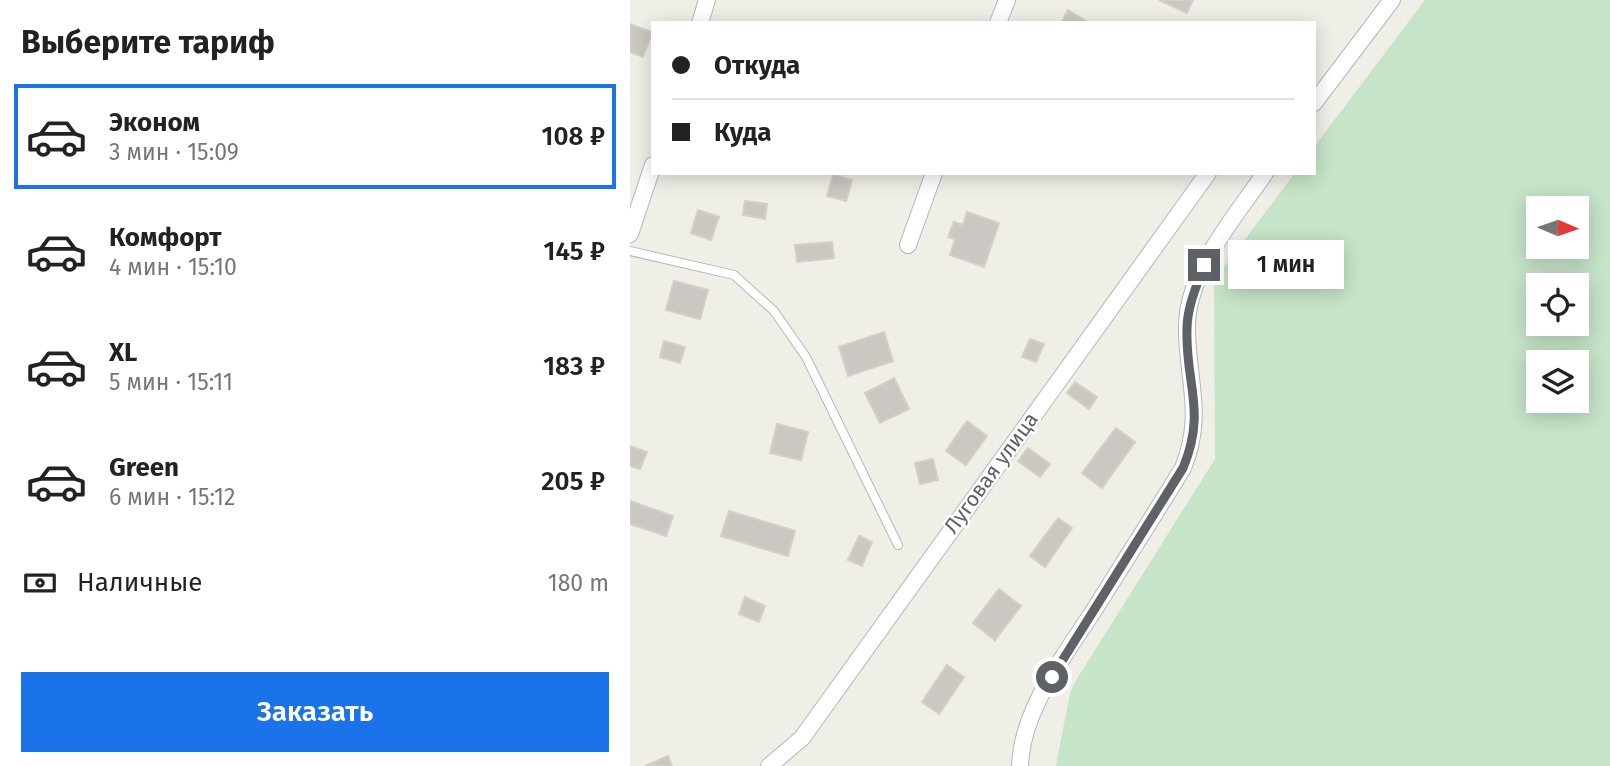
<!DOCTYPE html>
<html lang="ru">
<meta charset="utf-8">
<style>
:root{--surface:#fff;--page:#f6f6f6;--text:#222;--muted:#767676;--line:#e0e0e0;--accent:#1a73e8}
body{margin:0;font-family:"Fira Sans",sans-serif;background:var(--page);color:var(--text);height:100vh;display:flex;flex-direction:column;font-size:26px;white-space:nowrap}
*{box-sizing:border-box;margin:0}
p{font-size:23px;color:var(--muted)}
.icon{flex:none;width:38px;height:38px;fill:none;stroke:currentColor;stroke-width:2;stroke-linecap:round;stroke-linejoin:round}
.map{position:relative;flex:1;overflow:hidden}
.details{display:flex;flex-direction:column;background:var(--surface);width:630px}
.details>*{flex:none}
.top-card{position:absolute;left:21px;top:21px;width:665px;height:154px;border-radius:0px;box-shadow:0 4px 18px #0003;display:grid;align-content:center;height:154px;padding:0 21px;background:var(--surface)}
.needle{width:46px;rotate:92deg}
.buttons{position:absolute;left:896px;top:196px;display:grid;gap:14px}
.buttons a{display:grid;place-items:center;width:63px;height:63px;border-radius:0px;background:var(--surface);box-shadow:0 4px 18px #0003;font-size:35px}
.end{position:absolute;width:32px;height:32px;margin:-16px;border:9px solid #5e6166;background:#fff;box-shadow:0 0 0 4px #fff}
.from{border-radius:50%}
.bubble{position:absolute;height:49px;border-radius:0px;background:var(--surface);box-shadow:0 4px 18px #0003;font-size:23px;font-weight:600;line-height:49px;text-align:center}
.top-card b{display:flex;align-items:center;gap:24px;height:66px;font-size:26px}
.top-card b+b{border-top:2px solid var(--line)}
.top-card i{width:18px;height:18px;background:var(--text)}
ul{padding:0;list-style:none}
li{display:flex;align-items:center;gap:21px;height:105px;margin:0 14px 10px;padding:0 7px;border:4px solid transparent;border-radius:0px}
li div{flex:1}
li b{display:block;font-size:26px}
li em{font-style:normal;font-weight:600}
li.on{border-color:var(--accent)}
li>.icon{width:63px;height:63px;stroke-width:1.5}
h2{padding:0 21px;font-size:32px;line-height:84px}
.pay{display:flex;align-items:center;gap:18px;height:77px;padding:0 21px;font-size:26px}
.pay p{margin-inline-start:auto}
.cta{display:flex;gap:14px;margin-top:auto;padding:14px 21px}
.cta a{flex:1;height:80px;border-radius:0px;background:var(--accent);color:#fff;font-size:28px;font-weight:600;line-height:80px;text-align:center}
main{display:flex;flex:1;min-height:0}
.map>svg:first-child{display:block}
</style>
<main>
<section class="details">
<h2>Выберите тариф</h2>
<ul>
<li class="on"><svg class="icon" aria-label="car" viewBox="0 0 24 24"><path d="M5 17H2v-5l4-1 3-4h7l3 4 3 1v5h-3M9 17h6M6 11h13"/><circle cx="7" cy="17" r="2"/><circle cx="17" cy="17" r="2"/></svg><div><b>Эконом</b><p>3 мин · 15:09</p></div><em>108 ₽</em></li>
<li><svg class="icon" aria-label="car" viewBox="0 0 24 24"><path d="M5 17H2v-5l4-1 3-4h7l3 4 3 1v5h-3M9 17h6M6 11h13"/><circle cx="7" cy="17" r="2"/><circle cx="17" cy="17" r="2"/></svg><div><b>Комфорт</b><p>4 мин · 15:10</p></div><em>145 ₽</em></li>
<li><svg class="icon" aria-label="car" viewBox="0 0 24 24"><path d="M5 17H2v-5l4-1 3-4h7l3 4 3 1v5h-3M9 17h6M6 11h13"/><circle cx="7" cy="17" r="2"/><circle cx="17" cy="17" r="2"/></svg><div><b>XL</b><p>5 мин · 15:11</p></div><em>183 ₽</em></li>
<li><svg class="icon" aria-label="car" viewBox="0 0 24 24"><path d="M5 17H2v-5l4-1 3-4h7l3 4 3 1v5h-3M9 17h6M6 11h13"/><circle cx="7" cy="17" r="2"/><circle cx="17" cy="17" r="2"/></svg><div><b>Green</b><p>6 мин · 15:12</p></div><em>205 ₽</em></li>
</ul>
<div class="pay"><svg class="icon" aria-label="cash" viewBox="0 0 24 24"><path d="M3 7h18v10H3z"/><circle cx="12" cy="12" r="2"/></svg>Наличные<p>180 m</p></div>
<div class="cta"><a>Заказать</a></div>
</section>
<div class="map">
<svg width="980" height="766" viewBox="0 0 980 766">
<rect width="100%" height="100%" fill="#efeee7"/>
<path fill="#c6e4c7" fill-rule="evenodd" d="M795 0H980V766H426L440 693 445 682 585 459 584 280 665 173H684V147ZM908 208H947V247H908ZM908 285H947V324H908ZM908 362H947V401H908Z"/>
<g fill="#cbc8c4" stroke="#d4d0c6" stroke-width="2">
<path d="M529 0H563L557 13Z"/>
<path d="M438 10 459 23H431Z"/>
<path d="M0 24 22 32 13 57 0 52Z"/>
<path d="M203 175 222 180 216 201 197 196Z"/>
<path d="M115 201 137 204 135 219 113 215Z"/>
<path d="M68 210 89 217 81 240 61 233Z"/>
<path d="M337 212 369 223 354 267 320 255 325 239 318 237 324 222 333 225Z"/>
<path d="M202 242 204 258 167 262 165 245Z"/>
<path d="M44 281 78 290 70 319 36 310Z"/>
<path d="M254 332 263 361 218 376 209 347Z"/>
<path d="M400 339 414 344 406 362 392 357Z"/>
<path d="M34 341 55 347 50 363 30 357Z"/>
<path d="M264 378 279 409 250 423 235 393Z"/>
<path d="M445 382 467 397 459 409 437 393Z"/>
<path d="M337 421 357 436 336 465 316 451Z"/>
<path d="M147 424 178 432 171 460 140 453Z"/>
<path d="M486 428 505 442 472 488 452 473Z"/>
<path d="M0 446 17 452 10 469 0 466Z"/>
<path d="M398 448 420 464 410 477 388 461Z"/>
<path d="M303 459 308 480 290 484 285 463Z"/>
<path d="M0 501 43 516 36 536 0 524Z"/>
<path d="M99 511 165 531 158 556 91 536Z"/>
<path d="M428 518 442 528 415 567 400 556Z"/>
<path d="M229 536 242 542 232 566 218 560Z"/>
<path d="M369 589 391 606 365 640 343 623Z"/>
<path d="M115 597 135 606 129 622 109 614Z"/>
<path d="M317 665 334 677 309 714 292 702Z"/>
<path d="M38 756 42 766H15Z"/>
</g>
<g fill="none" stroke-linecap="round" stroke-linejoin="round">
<defs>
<path id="lane" d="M0 251 104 275 144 311 176 357 268 545"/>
<g id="street">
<path d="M70 23 77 0"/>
<path d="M368 23 377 0"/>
<path d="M684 103 762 0"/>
<path d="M0 234 23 165"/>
<path d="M278 245 304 173"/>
<path d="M139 766 172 738 578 173"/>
<path d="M390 766C392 707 437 653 468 604 496 559 525 514 553 468 574 416 558 383 557 331 555 273 604 219 635 173"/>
</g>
</defs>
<use href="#lane" stroke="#b4b6ba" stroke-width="10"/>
<use href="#street" stroke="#b4b6ba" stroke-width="18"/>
<use href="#lane" stroke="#fff" stroke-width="8"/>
<use href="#street" stroke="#fff" stroke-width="16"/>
</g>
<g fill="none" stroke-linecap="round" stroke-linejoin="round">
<path stroke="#5e6166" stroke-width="9" d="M422 677 553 468C577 411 555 383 557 329 557 307 567 285 574 265"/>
</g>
<g text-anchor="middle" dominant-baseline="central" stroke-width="5" stroke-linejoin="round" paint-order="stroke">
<g font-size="21" fill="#5e6166" stroke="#fff">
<text transform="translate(361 473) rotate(-54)">Луговая улица</text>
</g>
</g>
</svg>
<div class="buttons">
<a><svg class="needle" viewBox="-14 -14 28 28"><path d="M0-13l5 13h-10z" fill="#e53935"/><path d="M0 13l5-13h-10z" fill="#767676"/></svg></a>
<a><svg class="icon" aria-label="locate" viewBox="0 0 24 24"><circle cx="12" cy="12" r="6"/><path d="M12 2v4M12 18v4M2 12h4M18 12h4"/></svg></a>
<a><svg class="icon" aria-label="layers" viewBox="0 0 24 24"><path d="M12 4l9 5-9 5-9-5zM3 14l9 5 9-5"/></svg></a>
</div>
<i class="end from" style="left:422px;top:677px"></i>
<i class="end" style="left:574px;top:265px"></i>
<div class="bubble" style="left:598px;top:240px;width:116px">1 мин</div>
<div class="top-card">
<b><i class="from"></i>Откуда</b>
<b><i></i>Куда</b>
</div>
</div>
</main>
